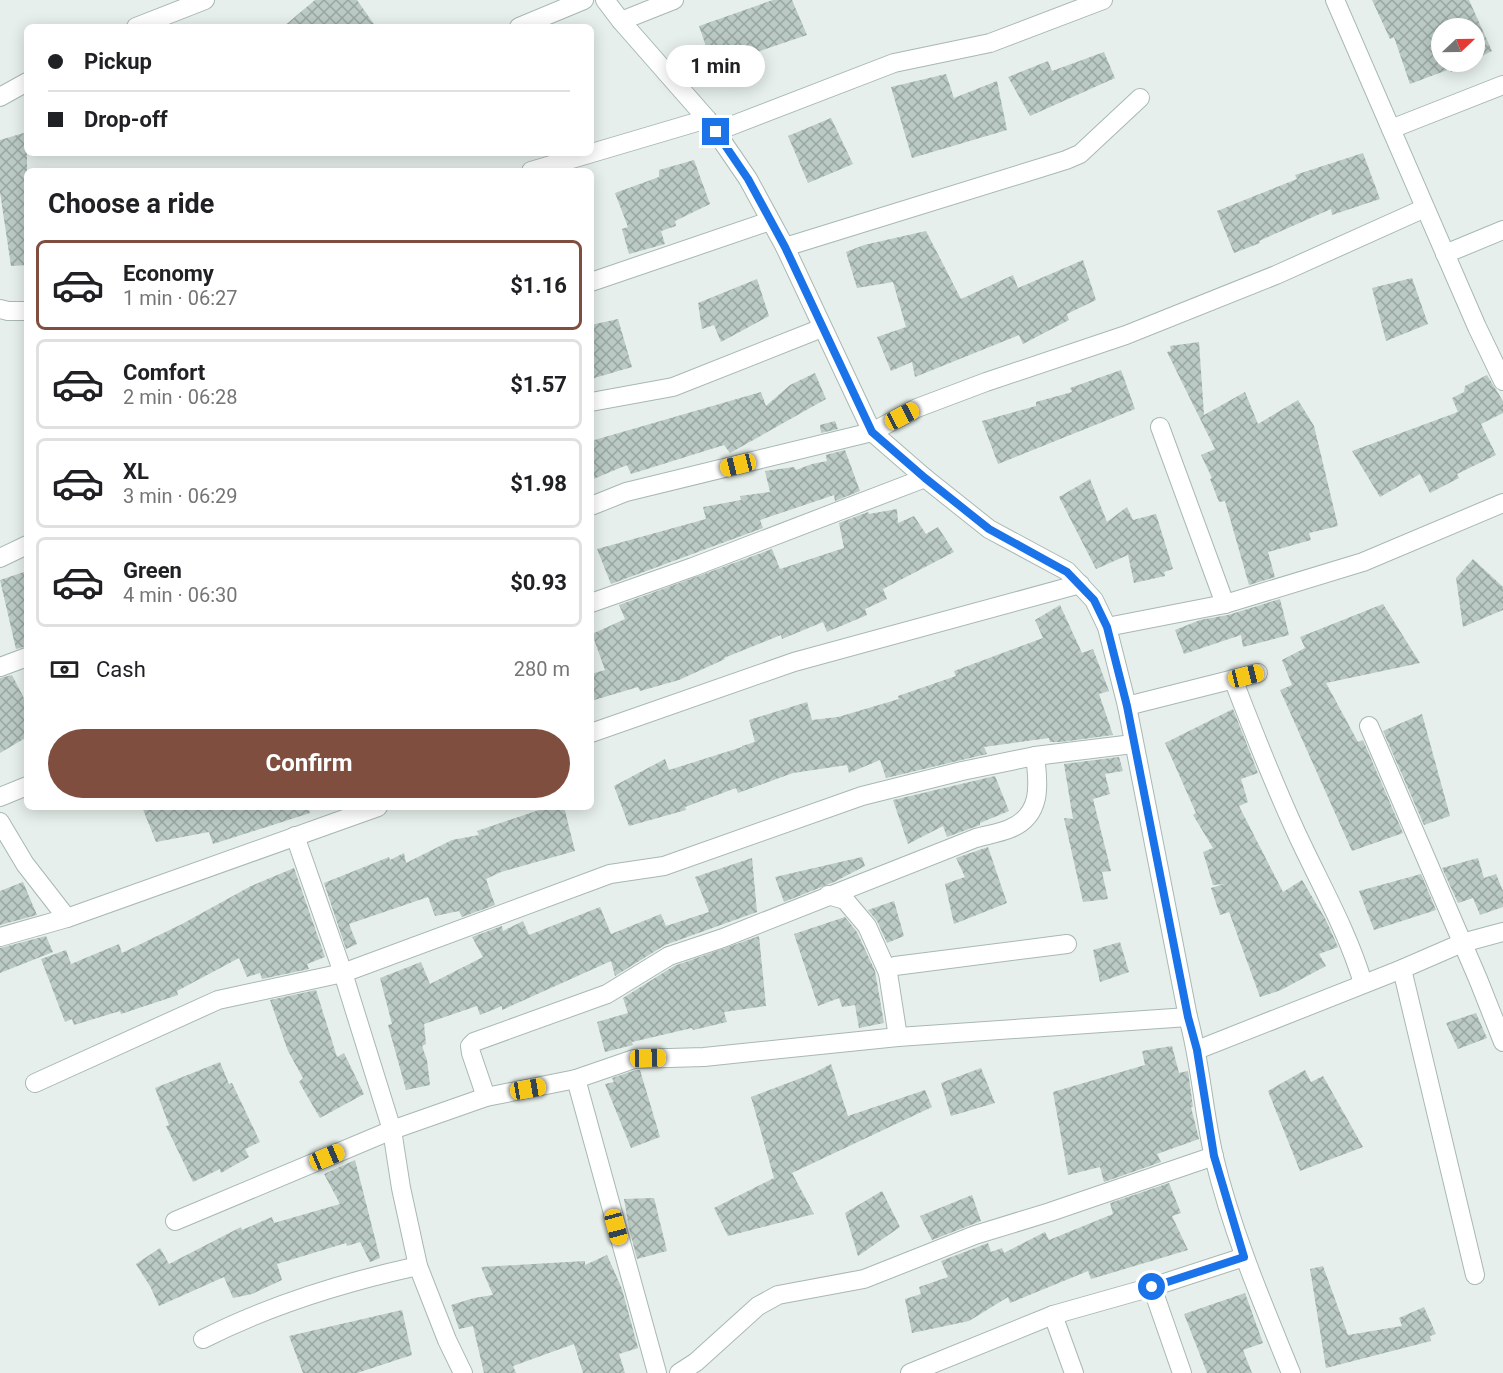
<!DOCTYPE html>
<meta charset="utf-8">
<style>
:root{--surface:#fff;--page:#f2f2f2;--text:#202124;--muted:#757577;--line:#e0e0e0;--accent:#7f4e3f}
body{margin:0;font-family:Roboto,sans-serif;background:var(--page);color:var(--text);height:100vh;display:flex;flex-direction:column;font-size:22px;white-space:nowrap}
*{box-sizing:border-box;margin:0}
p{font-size:20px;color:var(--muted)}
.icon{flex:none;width:33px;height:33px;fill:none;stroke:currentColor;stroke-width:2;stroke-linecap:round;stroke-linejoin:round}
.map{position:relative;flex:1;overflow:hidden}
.side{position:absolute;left:24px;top:168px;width:570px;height:642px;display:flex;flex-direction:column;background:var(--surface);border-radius:9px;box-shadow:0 3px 15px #0003}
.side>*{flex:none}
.banner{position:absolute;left:24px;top:24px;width:570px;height:132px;border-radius:9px;box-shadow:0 3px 15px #0003;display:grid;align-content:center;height:132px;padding:0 24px;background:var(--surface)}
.needle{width:39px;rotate:68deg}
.fabs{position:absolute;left:1431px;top:18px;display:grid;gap:12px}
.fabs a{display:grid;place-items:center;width:54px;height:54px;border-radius:50%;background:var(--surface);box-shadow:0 3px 15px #0003;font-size:30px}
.end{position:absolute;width:27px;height:27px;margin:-14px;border:8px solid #1a73e8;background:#fff;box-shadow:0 0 0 3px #fff}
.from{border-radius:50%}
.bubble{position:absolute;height:42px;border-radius:21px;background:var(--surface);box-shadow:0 3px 15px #0003;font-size:20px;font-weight:700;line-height:42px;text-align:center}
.car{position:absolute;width:18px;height:36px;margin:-18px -9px;border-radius:8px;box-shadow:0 0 4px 2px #0007;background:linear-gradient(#f5c518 24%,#345 0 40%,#f5c518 0 76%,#345 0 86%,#f5c518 0)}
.banner b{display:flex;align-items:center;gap:21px;height:57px;font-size:22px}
.banner b+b{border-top:2px solid var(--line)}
.banner i{width:15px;height:15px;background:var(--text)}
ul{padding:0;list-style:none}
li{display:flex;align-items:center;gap:18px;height:90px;margin:0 12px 9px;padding:0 12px;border:3px solid var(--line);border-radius:9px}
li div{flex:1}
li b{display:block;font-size:22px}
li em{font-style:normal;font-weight:700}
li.current{border-color:var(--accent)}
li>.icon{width:54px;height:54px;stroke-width:1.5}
h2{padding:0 24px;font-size:27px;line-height:72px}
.pay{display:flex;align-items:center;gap:15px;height:66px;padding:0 24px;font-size:22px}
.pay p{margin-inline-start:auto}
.action{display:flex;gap:12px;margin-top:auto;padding:12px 24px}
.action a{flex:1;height:69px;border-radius:36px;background:var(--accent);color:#fff;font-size:24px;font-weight:700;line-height:69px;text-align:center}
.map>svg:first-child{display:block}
</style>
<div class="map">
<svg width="1503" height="1373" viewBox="0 0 1503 1373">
<defs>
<pattern id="building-cross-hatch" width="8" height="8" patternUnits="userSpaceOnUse" patternTransform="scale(1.5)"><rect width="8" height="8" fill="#bbcac4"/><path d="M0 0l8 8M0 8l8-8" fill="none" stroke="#98a6a0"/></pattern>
</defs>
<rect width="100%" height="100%" fill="#e6efeb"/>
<g fill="url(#building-cross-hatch)">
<path d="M315 0H357L376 27H283Z"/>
<path d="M773 0H792L807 35 713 67 699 26Z"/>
<path d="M1372 0H1469L1492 51 1474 60V28H1442V62H1471L1451 72 1450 69 1410 84 1394 37 1390 39Z"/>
<path d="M1104 52 1115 78 1030 116 1008 77 1048 61 1052 71Z"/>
<path d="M946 74 954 98 997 81 1007 130 912 158 891 87Z"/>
<path d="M831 118 853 164 808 183 788 136Z"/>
<path d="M27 132V265L11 266 0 192V140Z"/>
<path d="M1363 153 1380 199 1332 215 1331 209 1259 241 1260 243 1234 253 1217 211 1297 179 1295 175Z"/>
<path d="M694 160 710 204 675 221 676 226 661 231 665 244 629 254 622 229 628 227 615 193 659 177V170Z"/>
<path d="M926 231 961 299 1013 275 1018 288 1083 260 1096 300 1067 314 1069 320 1023 344 1019 335 915 377 912 362 891 371 877 337 906 327 893 282 857 288 846 252 864 245Z"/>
<path d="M1412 278 1428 324 1386 341 1372 288Z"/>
<path d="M757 279 769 316 721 342 714 325 702 329 698 303Z"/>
<path d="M618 319 632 367 591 379V325Z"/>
<path d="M1199 342 1204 415 1245 392 1258 424 1298 400 1314 426 1338 526 1309 533 1311 540 1268 552 1275 577 1249 585 1225 501 1219 502 1210 479 1212 478 1201 455 1215 449 1167 352 1171 351 1170 346Z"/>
<path d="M1121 370 1135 409 998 464 982 421 1036 406V402L1072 392 1070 388Z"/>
<path d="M815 373 826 399 730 453 724 445 631 474 627 465 591 480V441L761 392 766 406 790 385Z"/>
<path d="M1487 375 1503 401V413L1481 424 1496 455 1457 474 1459 478 1430 493 1420 474 1380 497 1352 451 1458 412 1452 398 1464 392 1465 386Z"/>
<path d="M835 421 838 429 821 433 820 425Z"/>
<path d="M845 450 860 491 835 501 834 495 760 520 763 528 611 584 597 549 706 519 703 507 741 500 740 496 770 492 765 471 794 467 796 470 812 464 827 461 826 455Z"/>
<path d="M1090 479 1107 522 1127 507 1133 520 1156 514 1173 569 1164 572 1165 576 1134 583 1128 555 1096 569 1059 497Z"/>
<path d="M897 509 898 523 914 516 926 534 938 527 954 552 883 589 887 599 865 609 867 615 827 632 823 622 782 639 781 635 724 658 725 659 679 680 640 691 638 687 591 701V674L605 670 592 634 625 619 619 605 772 549 780 569 844 548 839 523 868 512 869 514Z"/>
<path d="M1473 559 1503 587V610L1463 627 1456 578Z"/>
<path d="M27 571V646L16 649 0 580Z"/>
<path d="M1280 599 1289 635 1243 647 1241 635 1184 654 1175 630 1200 620 1228 615Z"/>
<path d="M1383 604 1420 663 1326 683 1358 742 1363 740 1403 833 1352 851 1280 690 1292 685 1282 660 1305 648 1300 637Z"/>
<path d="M1060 605 1082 653 1093 649 1109 691 1099 694 1113 735 1061 742H1050L1049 738 984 747 987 754 886 778 880 760 849 773 847 765 793 773 738 793 736 788 685 807 686 810 629 826 614 786 665 759 669 770 742 747V746L755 742 749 720 807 702 812 720 838 717 899 699 898 696 956 676 954 671 1043 638 1035 620Z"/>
<path d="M12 675 27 704V737L0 753V678Z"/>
<path d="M1233 709 1258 773 1241 779 1248 802 1239 806 1283 892 1302 880 1326 920 1338 947 1319 954 1326 966 1281 990 1260 997 1229 912 1220 915 1211 888 1224 884 1213 885 1203 852 1213 848 1193 815 1196 813 1165 743Z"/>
<path d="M1422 714 1450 816 1424 825 1383 731Z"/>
<path d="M1119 757 1123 771 1105 774 1110 794 1093 799 1111 871 1102 872 1108 899 1083 902 1064 818 1073 819 1064 764Z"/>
<path d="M995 776 1009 811 980 823V825L947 837 943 826 908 844 893 800Z"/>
<path d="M142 807H309L310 813 213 844 209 832 156 842Z"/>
<path d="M548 807H564L575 851 501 872 486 879 495 905 462 917 459 911 435 916 428 897 349 924 357 944 346 949 324 883 389 857 390 860 404 853 406 863 452 840 479 835 477 831Z"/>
<path d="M988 847 1007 903 954 924 945 884 965 877 956 858Z"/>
<path d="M862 857 865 866 834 882 784 902 775 877Z"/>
<path d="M752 858 757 912 665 945 615 976 611 961 502 1010V1006L480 1015 477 1006 424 1024 426 1044 422 1046 427 1060 430 1085 406 1090 388 1025 392 1024 380 978 421 962 430 984 483 957 472 937 502 926 503 931 523 921 529 935 600 907 611 934 661 914 666 926 709 912 695 877Z"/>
<path d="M1478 858 1484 878 1496 874 1503 891V907L1480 915 1473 898 1458 903 1442 868Z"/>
<path d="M294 868 325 957 307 964 309 969 262 979 260 973 247 977 239 958 177 991 178 995 121 1014 120 1011 74 1025 72 1019 65 1022 41 959 66 950 71 964 119 944 122 953 182 924 251 886Z"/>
<path d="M1421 874 1436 910 1374 930 1359 891Z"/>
<path d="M23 882 37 915 0 925V891Z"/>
<path d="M894 901 904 936 887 943 877 921 868 910Z"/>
<path d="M845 917 857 932 875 971 884 1023 859 1028 855 1005 842 1007 839 998 818 1006 794 934Z"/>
<path d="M46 936 53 952 0 973V948Z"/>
<path d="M759 936 766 1006 724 1012 727 1022 693 1030 692 1028 632 1042 633 1045 605 1052 597 1022 628 1013 623 998 674 966Z"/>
<path d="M1120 942 1129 972 1100 982 1093 950Z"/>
<path d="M316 990 337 1057 344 1053 364 1094 320 1118 299 1082 303 1078 288 1051 270 1000Z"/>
<path d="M1476 1013 1487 1038 1458 1049 1446 1023Z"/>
<path d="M1172 1046 1179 1073 1188 1071 1193 1107H1191L1199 1139 1157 1154 1161 1162 1104 1182 1100 1167 1068 1175 1053 1092 1145 1065 1142 1051Z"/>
<path d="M220 1062 229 1084 232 1083 260 1142 245 1149 249 1157 221 1173 220 1169 193 1182 166 1126 169 1125 155 1088Z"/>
<path d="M831 1064 848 1116 925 1090 932 1107 792 1173 814 1214 728 1236 714 1208 774 1178 751 1097 812 1074Z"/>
<path d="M981 1068 995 1103 951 1116 941 1083Z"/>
<path d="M636 1070H640L660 1137 631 1148 605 1084 614 1082 612 1078Z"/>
<path d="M1305 1070 1311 1082 1323 1076 1363 1147 1300 1171 1268 1091Z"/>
<path d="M355 1160 380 1258 370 1262 360 1242 347 1246 346 1243 277 1264 282 1280 252 1294 233 1298 224 1277 159 1306 151 1288 136 1264 160 1248 169 1264 241 1227 242 1230 272 1217 274 1223 340 1204 324 1174Z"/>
<path d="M1169 1183 1181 1213 1172 1216 1188 1250 1091 1279 1088 1271 1010 1303 1008 1297 969 1321 912 1333 905 1299 921 1294 919 1287 948 1277 941 1261 988 1243 991 1252 1002 1248 1004 1253 1045 1232 1049 1240 1113 1214 1110 1203Z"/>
<path d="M882 1191 900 1227 858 1256 845 1213Z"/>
<path d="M972 1195 981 1221 932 1240 920 1216Z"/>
<path d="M654 1198 667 1251 637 1259 629 1228 624 1199Z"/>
<path d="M607 1255 622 1289 638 1348 619 1354 625 1373H583L574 1344 513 1366 516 1373H484L473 1326 459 1329 451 1305 474 1298 493 1295 481 1267 585 1261V1265Z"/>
<path d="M1323 1266 1348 1335 1402 1326 1399 1318 1424 1307 1436 1334 1430 1336 1431 1341 1326 1368 1310 1269Z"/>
<path d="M1245 1293 1263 1343 1243 1350 1252 1373H1207L1184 1314Z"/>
<path d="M402 1310 412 1355 357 1373H303L289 1336Z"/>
</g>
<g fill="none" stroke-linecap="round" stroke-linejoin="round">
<defs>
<g id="street">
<path d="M605 0 621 21 707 119 748 179 785 247 872 432 925 478 989 529 1067 571 1094 600 1107 627 1127 706 1188 1017C1201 1064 1203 1110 1214 1157 1232 1232 1262 1302 1291 1373"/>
<path d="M1335 0 1477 327 1503 381"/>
<path d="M621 21 674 0"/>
<path d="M136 27 205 0"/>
<path d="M519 27 584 0"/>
<path d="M0 97 27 82"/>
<path d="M1391 129 1503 85"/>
<path d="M715 132 894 63 990 43 1103 0"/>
<path d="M531 171 707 119"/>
<path d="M785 247 1066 160 1080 154 1140 98"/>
<path d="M1445 254 1503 230"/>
<path d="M591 282 770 221"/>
<path d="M0 309 8 311H27"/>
<path d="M591 402 673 387 822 328"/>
<path d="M1160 427 1225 604"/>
<path d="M591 506 626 492 872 432 917 408 986 382 1126 335 1276 275 1425 208"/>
<path d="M0 558 27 545"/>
<path d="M591 603 693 567 925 478"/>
<path d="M1107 627 1225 604 1363 562 1503 503"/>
<path d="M0 667 27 657"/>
<path d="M1233 679C1253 731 1273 782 1296 832 1319 882 1347 930 1363 983"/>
<path d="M1127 706 1258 673"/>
<path d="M1369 726 1478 979 1503 1042"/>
<path d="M591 733 794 662 1080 584"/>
<path d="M0 797 27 786"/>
<path d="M0 822 25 864 67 918"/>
<path d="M295 836 343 973 392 1130 401 1188 418 1266 447 1340 463 1373"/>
<path d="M828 895 845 900 867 926 888 973"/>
<path d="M0 937 67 918 378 807"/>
<path d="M1402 969 1475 1275"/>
<path d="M898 1037 888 973 890 968 895 966 1067 944"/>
<path d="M1197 1050 1402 969 1462 943 1503 932"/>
<path d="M576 1079 657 1373"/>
<path d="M35 1083 218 1000 343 973 610 874 664 866 862 796 962 771 1035 756 1133 744"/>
<path d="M486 1097 471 1053 470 1046 474 1042 607 994 669 956 723 938 976 838C987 835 999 833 1009 829 1042 816 1039 785 1035 756"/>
<path d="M175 1221 392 1130 486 1097 576 1079 634 1059 704 1057 898 1037 1188 1017"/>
<path d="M1152 1287 1182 1373"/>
<path d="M1053 1315 1074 1373"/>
<path d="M203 1339C270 1305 345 1282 418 1266"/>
<path d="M679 1373 696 1362 758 1306 778 1295 864 1279 975 1235 1050 1212 1214 1156"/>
<path d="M910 1373 1053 1315 1152 1287 1244 1257"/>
</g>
</defs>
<use href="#street" stroke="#a8b8b2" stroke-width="20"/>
<use href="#street" stroke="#fff" stroke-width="18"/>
</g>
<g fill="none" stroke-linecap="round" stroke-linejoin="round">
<path stroke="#1a73e8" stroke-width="8" d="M716 132 748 179 785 247 872 432 925 478 989 529 1067 572 1094 600 1107 627 1127 706 1188 1017 1197 1050 1214 1156 1244 1257 1152 1287"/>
</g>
</svg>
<div class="fabs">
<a><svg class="needle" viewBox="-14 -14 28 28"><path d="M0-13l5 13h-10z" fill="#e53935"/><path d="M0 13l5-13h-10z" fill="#757577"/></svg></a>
</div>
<i class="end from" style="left:1152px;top:1287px"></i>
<i class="end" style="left:716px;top:132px"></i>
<div class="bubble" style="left:666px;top:45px;width:99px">1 min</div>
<i class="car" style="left:902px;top:416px;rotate:62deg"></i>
<i class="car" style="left:738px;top:465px;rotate:256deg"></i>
<i class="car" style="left:1246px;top:676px;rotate:76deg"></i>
<i class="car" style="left:648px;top:1058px;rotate:89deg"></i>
<i class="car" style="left:528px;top:1089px;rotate:80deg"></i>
<i class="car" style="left:327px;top:1157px;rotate:67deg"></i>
<i class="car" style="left:616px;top:1227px;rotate:165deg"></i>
<div class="banner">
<b><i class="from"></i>Pickup</b>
<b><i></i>Drop-off</b>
</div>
<section class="side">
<h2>Choose a ride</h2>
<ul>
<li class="current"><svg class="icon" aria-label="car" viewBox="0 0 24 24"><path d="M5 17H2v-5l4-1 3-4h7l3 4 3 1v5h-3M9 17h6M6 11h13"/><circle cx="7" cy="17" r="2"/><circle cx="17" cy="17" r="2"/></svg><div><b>Economy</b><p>1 min · 06:27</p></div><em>$1.16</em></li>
<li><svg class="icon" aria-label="car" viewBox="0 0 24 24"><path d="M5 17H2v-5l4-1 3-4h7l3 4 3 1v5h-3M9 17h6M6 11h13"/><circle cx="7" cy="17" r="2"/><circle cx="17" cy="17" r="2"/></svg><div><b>Comfort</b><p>2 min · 06:28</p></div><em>$1.57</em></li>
<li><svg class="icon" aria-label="car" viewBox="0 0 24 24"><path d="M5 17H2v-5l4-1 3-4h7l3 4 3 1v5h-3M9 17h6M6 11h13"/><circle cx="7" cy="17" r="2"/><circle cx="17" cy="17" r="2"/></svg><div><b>XL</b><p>3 min · 06:29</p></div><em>$1.98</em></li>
<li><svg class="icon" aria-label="car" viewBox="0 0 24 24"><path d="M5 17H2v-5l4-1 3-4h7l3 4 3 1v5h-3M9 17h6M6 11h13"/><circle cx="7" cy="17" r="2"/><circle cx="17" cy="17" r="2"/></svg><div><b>Green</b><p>4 min · 06:30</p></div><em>$0.93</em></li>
</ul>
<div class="pay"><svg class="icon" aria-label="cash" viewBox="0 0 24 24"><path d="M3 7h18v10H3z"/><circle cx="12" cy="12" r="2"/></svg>Cash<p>280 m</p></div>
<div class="action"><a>Confirm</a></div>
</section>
</div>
